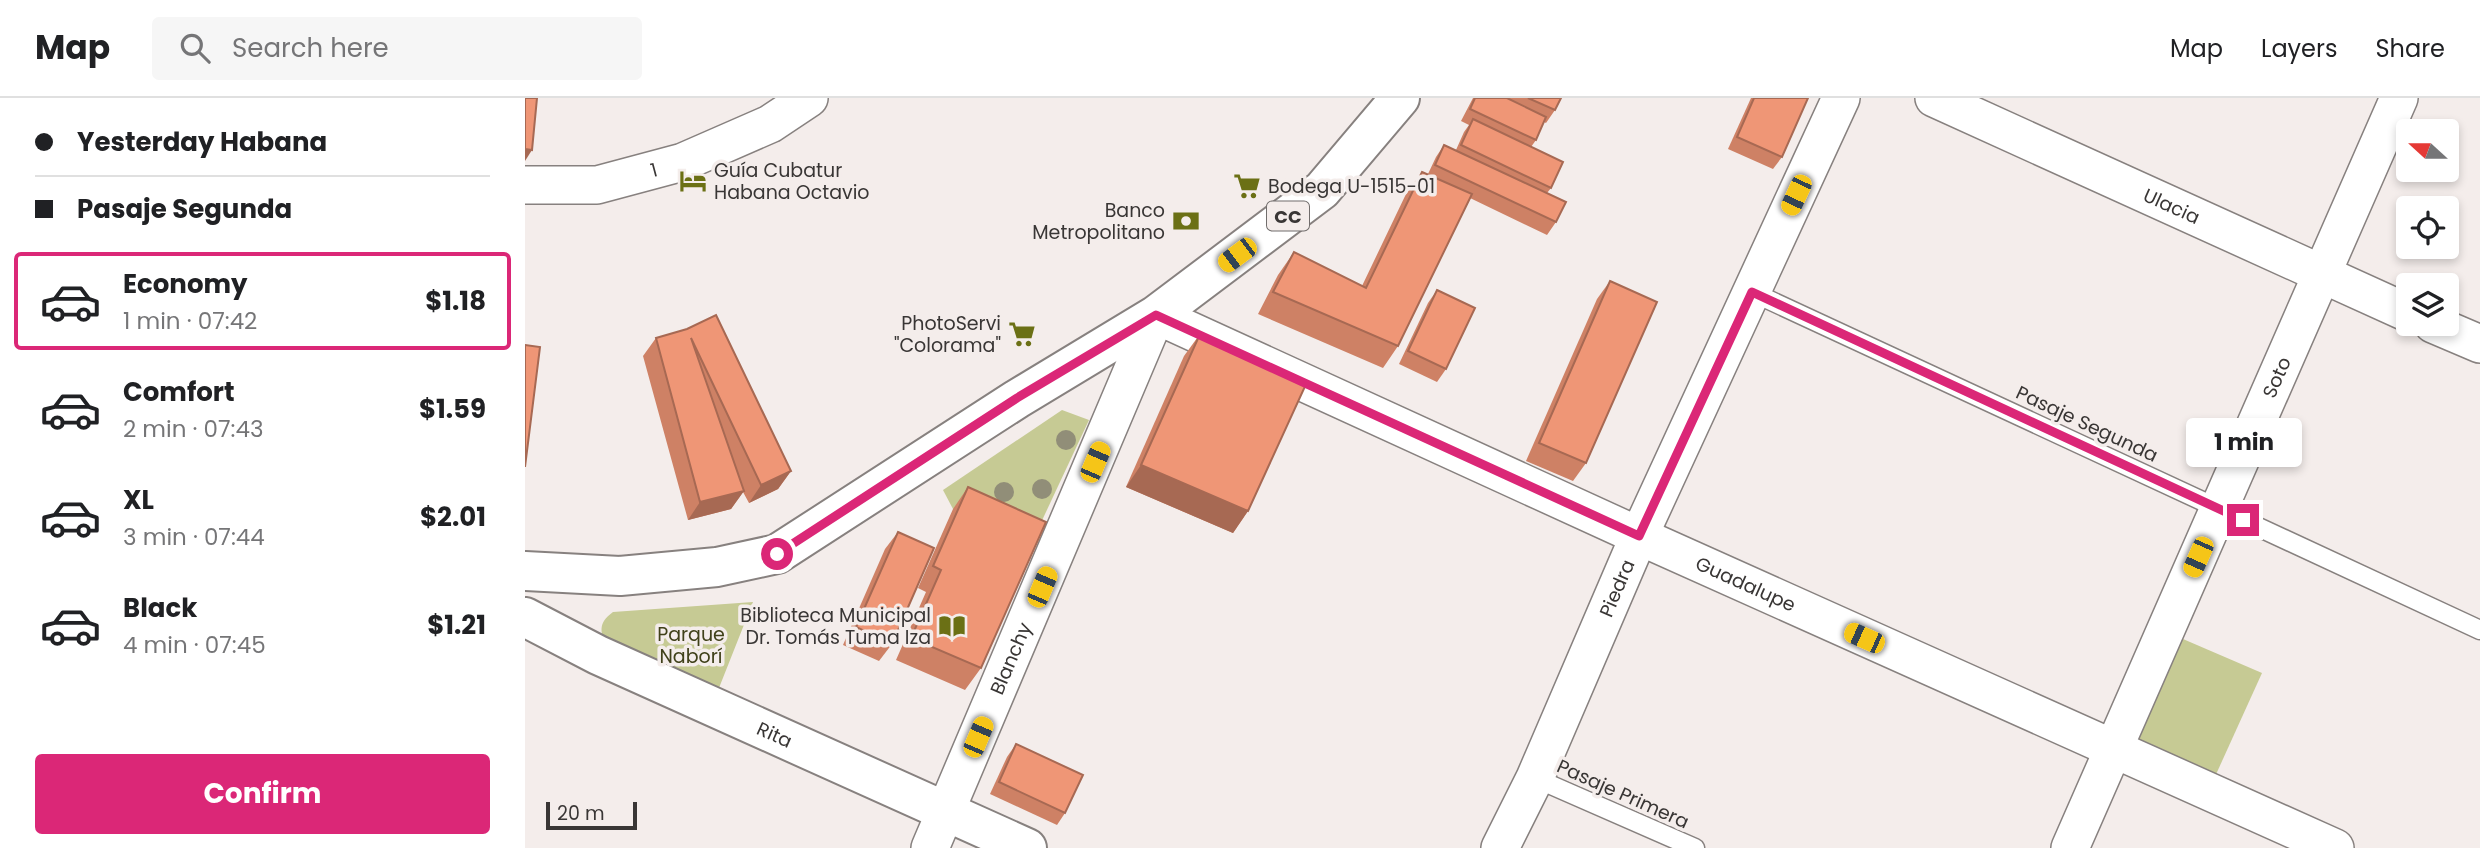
<!DOCTYPE html>
<meta charset="utf-8">
<style>
:root{--surface:#fff;--page:#f6f6f6;--text:#202124;--muted:#757577;--line:#e0e0e0;--accent:#db2777}
body{margin:0;font-family:Poppins,sans-serif;background:var(--page);color:var(--text);height:100vh;display:flex;flex-direction:column;font-size:26px;white-space:nowrap}
*{box-sizing:border-box;margin:0}
p{font-size:23px;color:var(--muted)}
.icon{flex:none;width:38px;height:38px;fill:none;stroke:currentColor;stroke-width:2;stroke-linecap:round;stroke-linejoin:round}
.map{position:relative;flex:1;overflow:hidden}
.details{display:flex;flex-direction:column;background:var(--surface);width:525px}
.details>*{flex:none}
.top-card{display:grid;align-content:center;height:154px;padding:0 35px;background:var(--surface)}
.needle{width:46px;rotate:291deg}
.tools{position:absolute;left:1871px;top:21px;display:grid;gap:14px}
.tools a{display:grid;place-items:center;width:63px;height:63px;border-radius:7px;background:var(--surface);box-shadow:0 4px 10px #0003;font-size:35px}
.scale{position:absolute;left:21px;bottom:18px;width:91px;box-sizing:border-box;padding-left:7px;border:4px solid #393635;border-top:0;font-size:19px;line-height:24px;white-space:nowrap;color:#393635;-webkit-text-stroke:5px #f4edeb;paint-order:stroke}
.end{position:absolute;width:32px;height:32px;margin:-16px;border:9px solid #db2777;background:#fff;box-shadow:0 0 0 4px #fff}
.from{border-radius:50%}
.bubble{position:absolute;height:49px;border-radius:7px;background:var(--surface);box-shadow:0 4px 10px #0003;font-size:23px;font-weight:700;line-height:49px;text-align:center}
.car{position:absolute;width:21px;height:42px;margin:-21px -10px;border-radius:9px;box-shadow:0 0 5px 2px #0007;background:linear-gradient(#f5c518 24%,#345 0 40%,#f5c518 0 76%,#345 0 86%,#f5c518 0)}
.top-card b{display:flex;align-items:center;gap:24px;height:66px;font-size:26px}
.top-card b+b{border-top:2px solid var(--line)}
.top-card i{width:18px;height:18px;background:var(--text)}
ul{padding:0;list-style:none}
li{display:flex;align-items:center;gap:21px;height:98px;margin:0 14px 10px;padding:0 21px;border:4px solid transparent;border-radius:7px}
li div{flex:1}
li b{display:block;font-size:26px}
li em{font-style:normal;font-weight:700}
li.selected{border-color:var(--accent)}
li>.icon{width:63px;height:63px;stroke-width:1.5}
.cta{display:flex;gap:14px;margin-top:auto;padding:14px 35px}
.cta a{flex:1;height:80px;border-radius:7px;background:var(--accent);color:#fff;font-size:28px;font-weight:700;line-height:80px;text-align:center}
header{display:flex;align-items:center;gap:42px;box-sizing:border-box;height:98px;padding:0 35px;background:var(--surface);border-bottom:2px solid var(--line)}
header strong{font-size:33px}
nav{display:flex;gap:38px;margin-inline-start:auto;font-size:24px}
.search{width:490px;height:63px;background:var(--page);display:flex;align-items:center;gap:18px;box-sizing:border-box;padding:0 24px;border-radius:7px;color:var(--muted);font-size:26px}
main{display:flex;flex:1;min-height:0}
.map>svg:first-child{display:block}
</style>
<header>
<strong>Map</strong>
<div class="search"><svg class="icon" aria-label="search" viewBox="0 0 24 24"><circle cx="10" cy="10" r="6"/><path d="M15 15l6 6"/></svg>Search here</div>
<nav><a>Map</a><a>Layers</a><a>Share</a></nav>
</header>
<main>
<section class="details">
<div class="top-card">
<b><i class="from"></i>Yesterday Habana</b>
<b><i></i>Pasaje Segunda</b>
</div>
<ul>
<li class="selected"><svg class="icon" aria-label="car" viewBox="0 0 24 24"><path d="M5 17H2v-5l4-1 3-4h7l3 4 3 1v5h-3M9 17h6M6 11h13"/><circle cx="7" cy="17" r="2"/><circle cx="17" cy="17" r="2"/></svg><div><b>Economy</b><p>1 min · 07:42</p></div><em>$1.18</em></li>
<li><svg class="icon" aria-label="car" viewBox="0 0 24 24"><path d="M5 17H2v-5l4-1 3-4h7l3 4 3 1v5h-3M9 17h6M6 11h13"/><circle cx="7" cy="17" r="2"/><circle cx="17" cy="17" r="2"/></svg><div><b>Comfort</b><p>2 min · 07:43</p></div><em>$1.59</em></li>
<li><svg class="icon" aria-label="car" viewBox="0 0 24 24"><path d="M5 17H2v-5l4-1 3-4h7l3 4 3 1v5h-3M9 17h6M6 11h13"/><circle cx="7" cy="17" r="2"/><circle cx="17" cy="17" r="2"/></svg><div><b>XL</b><p>3 min · 07:44</p></div><em>$2.01</em></li>
<li><svg class="icon" aria-label="car" viewBox="0 0 24 24"><path d="M5 17H2v-5l4-1 3-4h7l3 4 3 1v5h-3M9 17h6M6 11h13"/><circle cx="7" cy="17" r="2"/><circle cx="17" cy="17" r="2"/></svg><div><b>Black</b><p>4 min · 07:45</p></div><em>$1.21</em></li>
</ul>
<div class="cta"><a>Confirm</a></div>
</section>
<div class="map">
<svg width="1955" height="750" viewBox="0 0 1955 750">
<rect width="100%" height="100%" fill="#f4edeb"/>
<g fill="#c6ca94">
<path d="M537 312 564 322 506 446 428 411 418 392Z"/>
<path d="M228 504 190 600 81 550C76 533 72 526 88 514Z"/>
<path d="M1651 538 1737 575 1688 683 1603 645Z"/>
</g>
<g fill="none" stroke-linecap="round" stroke-linejoin="round">
<defs>
<g id="lane">
<path d="M1227 194 1955 532"/>
<path d="M1010 680 1170 750"/>
</g>
<g id="street">
<path id="s1" d="M1409 0 1883 215"/>
<path id="s2" d="M0 87H72L158 64 245 26 284 0"/>
<path d="M1908 226 1955 246"/>
<path id="s3" d="M405 750 631 217 1114 438 1810 750"/>
<path id="s4" d="M975 750 1010 680 1114 438 1316 0"/>
<path id="s5" d="M1545 750 1874 0"/>
</g>
<g id="secondary">
<path id="s6" d="M0 519 73 557 502 750"/>
</g>
<path id="primary" d="M0 473 95 478 192 469 252 456 492 301 631 217 797 92 875 0"/>
</defs>
<use href="#lane" stroke="#87817f" stroke-width="21"/>
<use href="#street" stroke="#87817f" stroke-width="40"/>
<use href="#secondary" stroke="#87817f" stroke-width="42"/>
<use href="#primary" stroke="#87817f" stroke-width="42"/>
<use href="#lane" stroke="#fff" stroke-width="18"/>
<use href="#street" stroke="#fff" stroke-width="37"/>
<use href="#secondary" stroke="#fff" stroke-width="38"/>
<use href="#primary" stroke="#fff" stroke-width="38"/>
</g>
<g fill="#918e78">
<circle cx="541" cy="342" r="10"/>
<circle cx="517" cy="391" r="10"/>
<circle cx="479" cy="394" r="10"/>
</g>
<g fill="#ce8165">
<path d="M948 0H1036L1030 12 1021 25 1019 24 1011 42 1006 49 1026 90 1022 95 1031 124 1022 137 945 100 873 248 858 270 733 216 753 177 769 154 837 188 881 96 897 74 903 76 911 59 919 47 931 52 939 34 944 27 936 23Z"/>
<path d="M1226 0H1283L1257 59 1248 71 1203 51Z"/>
<path d="M1085 183 1061 365 1048 383 1001 363 1072 201Z"/>
<path d="M912 192 921 271 912 284 874 266 903 205Z"/>
<path d="M162 231 266 373 253 391 224 405 218 394 206 411 163 422 118 258 131 240Z"/>
<path d="M675 236 723 413 708 435 601 389 659 258Z"/>
<path d="M443 389 456 570 440 592 371 562 401 494 393 490 428 411Z"/>
<path d="M373 434 367 546 354 563 318 547 360 451Z"/>
<path d="M491 646 540 715 532 727 465 696 482 659Z"/>
</g>
<g fill="#a76953">
<path d="M0 51 7 52 0 63Z"/>
<path d="M616 367 723 413 708 435 601 389Z"/>
<path d="M266 373 253 391 224 405 236 387Z"/>
<path d="M219 393 206 411 163 422 175 404Z"/>
</g>
<g fill="#ef9676" stroke="#a76953" stroke-width="2">
<path d="M0 0H12L7 52 0 51Z"/>
<path d="M950 0H982L1021 19 1011 42 945 11Z"/>
<path d="M1003 0H1036L1030 12Z"/>
<path d="M1229 0H1283L1257 59 1212 39Z"/>
<path d="M948 21 1038 64 1026 90 936 47Z"/>
<path d="M919 47 1041 104 1031 124 910 67Z"/>
<path d="M897 74 947 96 873 248 748 194 769 154 841 190Z"/>
<path d="M1085 183 1132 204 1061 365 1014 345Z"/>
<path d="M912 192 950 210 921 271 883 253Z"/>
<path d="M191 217 266 373 236 387 166 240 219 393 175 404 131 240 162 231Z"/>
<path d="M675 236 782 284 723 413 616 367Z"/>
<path d="M0 247 15 249 0 369Z"/>
<path d="M443 389 521 424 456 570 386 540 416 472 408 468Z"/>
<path d="M373 434 409 450 367 546 331 529Z"/>
<path d="M491 646 558 677 540 715 474 684Z"/>
</g>
<g fill="none" stroke-linecap="round" stroke-linejoin="round">
<path stroke="#db2777" stroke-width="9" d="M252 456 492 300 631 217 1114 438 1227 194 1718 422"/>
</g>
<defs>
<symbol id="hotel-bare" viewBox="-9 -9 18 18"><path d="M-6-4.5h1.5V1H6V5H4.5V3h-9V5H-6ZM-4 0a1.8 1.8 0 1 1 3.6 0ZM.5 0V-2.5h3Q6-2.5 6 0Z" fill="#6b7015" stroke="#f4edeb" stroke-width="2.5" paint-order="stroke"/></symbol>
<symbol id="supermarket-bare" viewBox="-9 -9 18 18"><path d="M-6-5.5h2.5l.6 2H6L4.5 2H-2.5L-4.4-4H-6ZM-1.5 3.2a1.3 1.3 0 1 0 .1 0ZM3 3.2a1.3 1.3 0 1 0 .1 0Z" fill="#6b7015" stroke="#f4edeb" stroke-width="2.5" paint-order="stroke"/></symbol>
<symbol id="bank-bare" viewBox="-9 -9 18 18"><path d="M-6-4H6V4H-6ZM0-2.3a2.3 2.3 0 1 0 0 4.6a2.3 2.3 0 1 0 0-4.6Z" fill="#6b7015" stroke="#f4edeb" stroke-width="2.5" paint-order="stroke"/></symbol>
<symbol id="library-bare" viewBox="-9 -9 18 18"><path d="M-6-4Q-3-5.5-.7-3.5V5Q-3 3-6 4ZM6-4Q3-5.5 .7-3.5V5Q3 3 6 4Z" fill="#6b7015" stroke="#f4edeb" stroke-width="2.5" paint-order="stroke"/></symbol>
</defs>
<g fill-rule="evenodd">
<use href="#hotel-bare" x="149" y="64" width="38" height="38"/>
<use href="#supermarket-bare" x="703" y="69" width="38" height="38"/>
<use href="#bank-bare" x="642" y="104" width="38" height="38"/>
<use href="#supermarket-bare" x="478" y="217" width="38" height="38"/>
<use href="#library-bare" x="408" y="509" width="38" height="38"/>
</g>
<g text-anchor="middle" dominant-baseline="central" stroke-width="7" stroke-linejoin="round" paint-order="stroke">
<rect fill="#f4edeb" stroke="#716d6c" stroke-width="2" x="742" y="103.5" width="42" height="29" rx="5"/>
<g font-size="18" font-weight="bold" fill="#393635">
<text x="763" y="118">CC</text>
</g>
<g font-size="19" fill="#393635" stroke="#f4edeb">
<text stroke="none"><textPath href="#s2" startOffset="131">1</textPath></text>
<text stroke="none"><textPath href="#s1" startOffset="261">Ulacia</textPath></text>
<text stroke="none"><textPath href="#s5" startOffset="514">Soto</textPath></text>
<text transform="translate(1562 326) rotate(25)">Pasaje Segunda</text>
<text stroke="none"><textPath href="#s3" startOffset="1227">Guadalupe</textPath></text>
<text stroke="none"><textPath href="#s4" startOffset="285">Piedra</textPath></text>
<text stroke="none"><textPath href="#s3" startOffset="206">Blanchy</textPath></text>
<text stroke="none"><textPath href="#s6" startOffset="276">Rita</textPath></text>
<text transform="translate(1098 696) rotate(24)">Pasaje Primera</text>
</g>
<g font-size="19" fill="#393635" stroke="#f4edeb" text-anchor="end">
<text x="189" y="72" text-anchor="start">Guía Cubatur<tspan x="189" dy="22">Habana Octavio</tspan></text>
<text x="743" y="88" text-anchor="start">Bodega U-1515-01</text>
<text x="640" y="112">Banco<tspan x="640" dy="22">Metropolitano</tspan></text>
<text x="476" y="225">PhotoServi<tspan x="476" dy="22">"Colorama"</tspan></text>
<text x="406" y="517">Biblioteca Municipal<tspan x="406" dy="22">Dr. Tomás Tuma Iza</tspan></text>
</g>
<g font-size="19" fill="#40411a" stroke="#f4edeb">
<text x="166" y="536">Parque<tspan x="166" dy="22">Naborí</tspan></text>
</g>
</g>
</svg>
<div class="tools">
<a><svg class="needle" viewBox="-14 -14 28 28"><path d="M0-13l5 13h-10z" fill="#e53935"/><path d="M0 13l5-13h-10z" fill="#757577"/></svg></a>
<a><svg class="icon" aria-label="locate" viewBox="0 0 24 24"><circle cx="12" cy="12" r="6"/><path d="M12 2v4M12 18v4M2 12h4M18 12h4"/></svg></a>
<a><svg class="icon" aria-label="layers" viewBox="0 0 24 24"><path d="M12 4l9 5-9 5-9-5zM3 14l9 5 9-5"/></svg></a>
</div>
<div class="scale">20 m</div>
<i class="end from" style="left:252px;top:456px"></i>
<i class="end" style="left:1718px;top:422px"></i>
<div class="bubble" style="left:1661px;top:320px;width:116px">1 min</div>
<i class="car" style="left:1271px;top:97px;rotate:205deg"></i>
<i class="car" style="left:712px;top:157px;rotate:233deg"></i>
<i class="car" style="left:570px;top:364px;rotate:23deg"></i>
<i class="car" style="left:1673px;top:459px;rotate:204deg"></i>
<i class="car" style="left:517px;top:489px;rotate:23deg"></i>
<i class="car" style="left:1339px;top:540px;rotate:294deg"></i>
<i class="car" style="left:453px;top:639px;rotate:23deg"></i>
</div>
</main>
